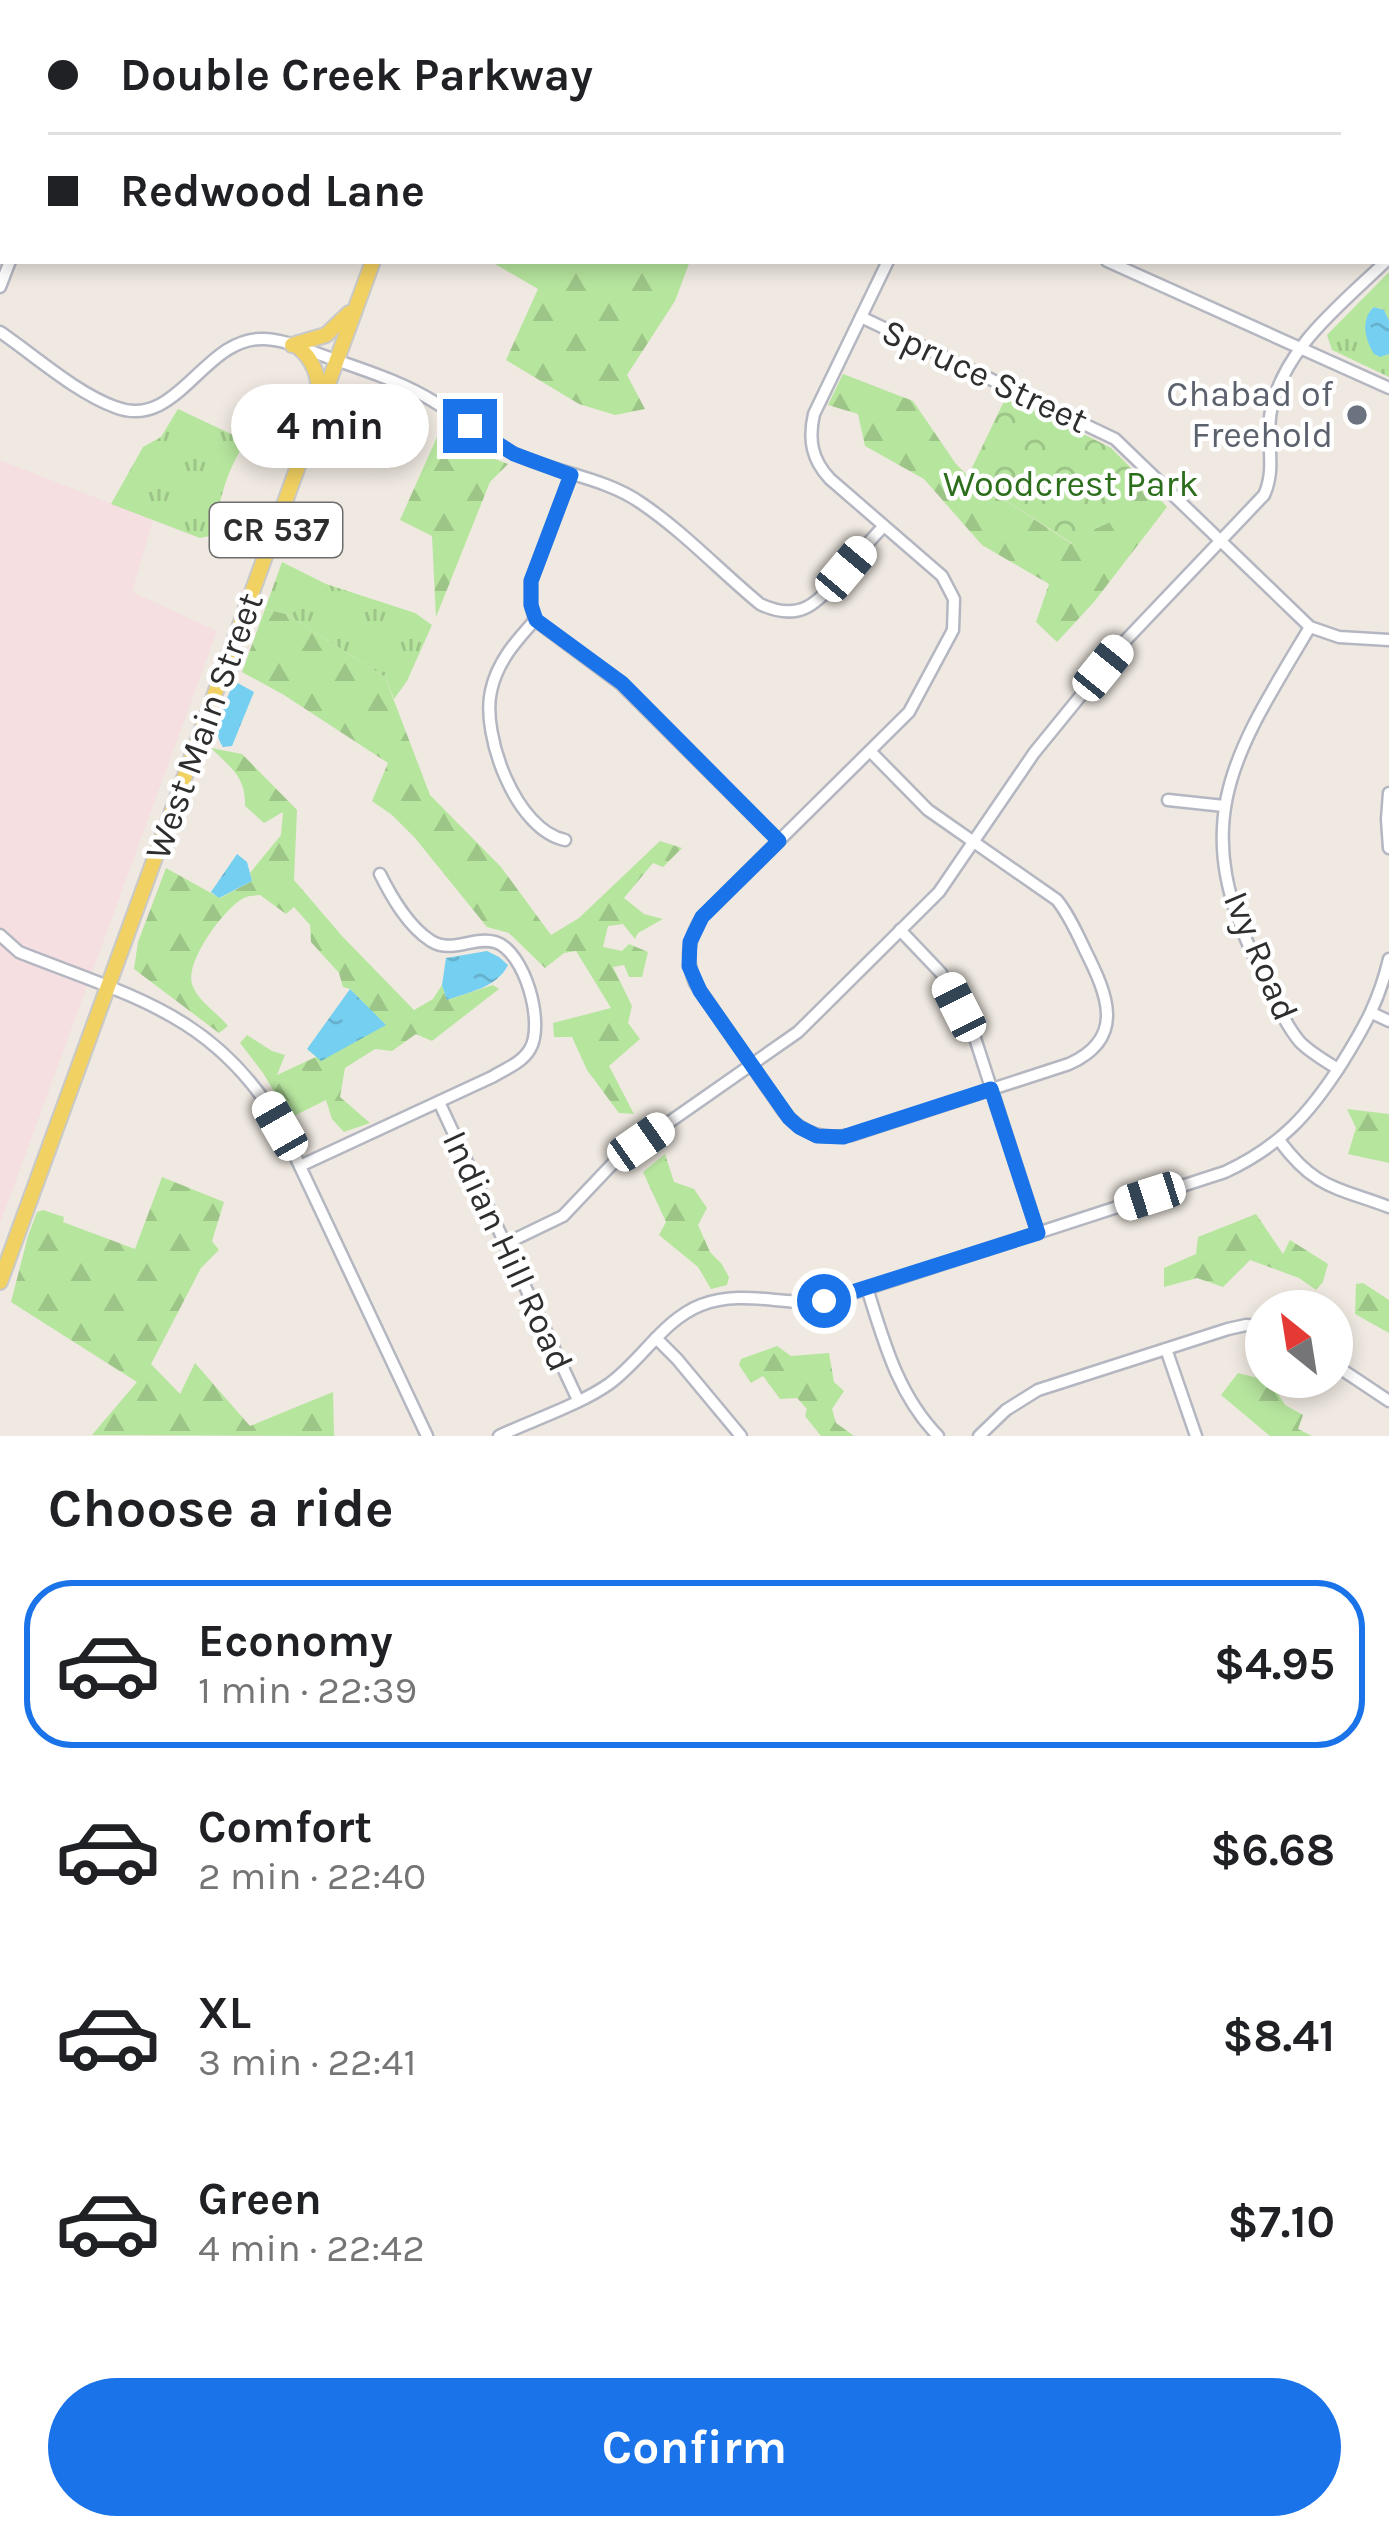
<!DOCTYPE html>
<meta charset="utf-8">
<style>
:root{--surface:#fff;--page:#f2f2f2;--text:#202124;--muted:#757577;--line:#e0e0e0;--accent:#1a73e8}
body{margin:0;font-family:Karla,sans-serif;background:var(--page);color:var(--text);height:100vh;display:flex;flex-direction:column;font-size:45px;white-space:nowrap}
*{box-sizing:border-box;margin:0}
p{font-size:39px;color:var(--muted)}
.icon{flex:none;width:66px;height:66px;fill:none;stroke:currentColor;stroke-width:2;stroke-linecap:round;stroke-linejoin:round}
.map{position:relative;height:1436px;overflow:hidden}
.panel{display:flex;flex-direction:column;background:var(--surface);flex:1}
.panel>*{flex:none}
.guide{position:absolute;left:0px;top:0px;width:1389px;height:264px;box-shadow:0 6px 18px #0003;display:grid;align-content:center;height:264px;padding:0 48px;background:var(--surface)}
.needle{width:78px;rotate:330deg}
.tools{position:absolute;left:1245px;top:1290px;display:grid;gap:24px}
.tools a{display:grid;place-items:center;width:108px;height:108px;border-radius:50%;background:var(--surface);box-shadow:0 6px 18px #0003;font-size:60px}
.end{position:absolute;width:54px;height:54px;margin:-27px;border:15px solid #1a73e8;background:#fff;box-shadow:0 0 0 6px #fff}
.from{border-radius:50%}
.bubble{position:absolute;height:84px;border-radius:42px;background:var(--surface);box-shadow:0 6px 18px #0003;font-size:39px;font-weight:700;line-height:84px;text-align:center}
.car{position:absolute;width:36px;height:72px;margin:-36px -18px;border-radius:15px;box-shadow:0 0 9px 3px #0007;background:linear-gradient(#fff 24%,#345 0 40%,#fff 0 76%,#345 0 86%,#fff 0)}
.guide b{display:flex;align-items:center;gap:42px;height:114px;font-size:45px}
.guide b+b{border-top:3px solid var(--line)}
.guide i{width:30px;height:30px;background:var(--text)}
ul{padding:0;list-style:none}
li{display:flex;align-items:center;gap:36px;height:168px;margin:0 24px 18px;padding:0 24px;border:6px solid transparent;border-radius:48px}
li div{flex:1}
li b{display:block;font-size:45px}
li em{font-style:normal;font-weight:700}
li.selected{border-color:var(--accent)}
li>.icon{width:108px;height:108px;stroke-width:1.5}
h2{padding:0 48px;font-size:54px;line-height:144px}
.action{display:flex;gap:24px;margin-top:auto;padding:24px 48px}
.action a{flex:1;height:138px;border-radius:72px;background:var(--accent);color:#fff;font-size:48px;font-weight:700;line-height:138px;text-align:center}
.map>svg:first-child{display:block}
</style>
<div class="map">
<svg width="1389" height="1436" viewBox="0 0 1389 1436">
<defs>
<pattern id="grass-tufts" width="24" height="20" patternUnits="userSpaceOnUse" patternTransform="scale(3)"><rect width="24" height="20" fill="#b6e59e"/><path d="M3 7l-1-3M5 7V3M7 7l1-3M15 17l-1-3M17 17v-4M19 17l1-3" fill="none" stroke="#9dc588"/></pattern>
<pattern id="forest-firs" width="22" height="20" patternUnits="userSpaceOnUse" patternTransform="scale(3)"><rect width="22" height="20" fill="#b6e59e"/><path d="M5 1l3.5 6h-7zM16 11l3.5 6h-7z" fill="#9dc588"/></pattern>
<pattern id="park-crowns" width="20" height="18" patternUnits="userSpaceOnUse" patternTransform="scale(3)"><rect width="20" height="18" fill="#b6e59e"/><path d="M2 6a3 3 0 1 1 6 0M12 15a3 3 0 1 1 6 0" fill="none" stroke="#9dc588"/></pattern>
<pattern id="water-ripples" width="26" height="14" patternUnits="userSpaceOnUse" patternTransform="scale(3)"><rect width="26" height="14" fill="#75cff0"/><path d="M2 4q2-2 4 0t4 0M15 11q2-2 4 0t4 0" fill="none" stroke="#66b2ce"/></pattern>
</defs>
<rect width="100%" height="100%" fill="#efe9e1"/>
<path fill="#f0e6d1" d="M570 0H975L974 3H577Z"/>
<path fill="#f5dfe0" d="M0 460 153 520 132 592 217 631 0 1224Z"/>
<g fill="url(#grass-tufts)">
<path d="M1389 272V321L1384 310 1374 307C1360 320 1366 343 1377 356L1389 354V377L1332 350 1327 335Z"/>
<path d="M178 409 246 441C227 470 218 501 215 535L200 538 111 504 143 447 161 437Z"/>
<path d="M282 562 326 584 415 613 432 625 407 681 394 699 385 677 286 614 265 609Z"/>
</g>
<g fill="url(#forest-firs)">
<path d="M490 261H690L675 301 627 375 645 409 615 415 579 404 506 360 538 289Z"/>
<path d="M843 374 913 401 956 464 968 476 1072 544 1086 533 1113 520 1146 483 1167 507 1094 602 1057 642 1036 622 1049 584 982 545 924 479 865 446 858 414 828 405Z"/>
<path d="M437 437 508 464 490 482 436 617 432 536 400 520Z"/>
<path d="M265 609 286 614 385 677 430 795 501 867 551 935 579 918 660 841 682 848 663 867 653 863 624 898 644 914 663 919 638 933 635 939 623 924 608 926 603 947 622 951 629 944 648 952 642 977H629L624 965 613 967 632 1006 628 1023 640 1039 609 1066 634 1114 619 1113 587 1070 572 1037H554L553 1023 611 1008 576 951 564 953 545 968 509 933 487 927 415 838 392 815 372 801 388 763 284 695 242 672Z"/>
<path d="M211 748 242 754 297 810 294 880 342 936 414 1010 433 999 442 985 447 1000 493 985 499 989 432 1041 416 1034 392 1051 375 1049 345 1068 340 1097 370 1123 344 1132 332 1119 326 1100 290 1118 263 1073 240 1043 247 1035 272 1051 285 1055 277 1075 385 1025 350 989 343 987 339 973 311 942 310 925 294 907 286 914 260 895C253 896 248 895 242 899 223 910 185 962 192 984 198 1002 217 1012 228 1026L219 1033 134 969 138 942 166 868 220 898 252 881 250 873 281 835 283 812 264 823 245 806C246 777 231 768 211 748Z"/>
<path d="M1347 1109 1389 1114V1163L1348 1154 1356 1128Z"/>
<path d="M665 1154 674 1182 694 1189 707 1208 698 1225 710 1252 721 1263 729 1277 727 1285 711 1289 698 1267 659 1235 666 1222 643 1172Z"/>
<path d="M162 1177 224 1202 212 1241 219 1250 201 1268 151 1364 180 1394 195 1363 250 1426 333 1392 334 1436 92 1435 137 1382 11 1302 28 1236 37 1212 43 1210 64 1217 63 1222 135 1249Z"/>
<path d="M1256 1214 1283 1254 1290 1240 1328 1264 1323 1282 1316 1290 1299 1278 1250 1260 1223 1287 1197 1278 1164 1287V1268L1196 1254 1198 1237Z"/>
<path d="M1363 1283 1389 1300V1333L1355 1314 1356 1284Z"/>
<path d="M777 1346 791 1356 829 1353 834 1382 844 1391 832 1409 836 1423 854 1436H821L805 1416 807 1409 797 1398 780 1399 763 1376 751 1383 739 1365 741 1359Z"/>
<path d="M1238 1373 1262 1379 1277 1392 1285 1405 1303 1415 1298 1429 1312 1436H1270L1221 1395Z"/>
</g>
<path fill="url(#park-crowns)" d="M1007 395 1111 448 1146 483 1113 521 1086 533 1073 544 968 476Z"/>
<g fill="url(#water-ripples)">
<path d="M1374 307 1384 310 1389 321V354L1380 357 1374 354C1365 340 1360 319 1374 307Z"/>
<path d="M234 681 254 692 232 746 223 747C209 728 227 702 234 681Z"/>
<path d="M237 854 247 862 252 881 219 898 211 892Z"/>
<path d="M487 951 499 957 508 965C497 988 468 992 447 1000L442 985 446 958Z"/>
<path d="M350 989 386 1025 321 1061 307 1049Z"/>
</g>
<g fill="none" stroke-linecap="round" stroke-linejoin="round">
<defs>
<g id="minor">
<path d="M542 0 548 3"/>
<path d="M1213 0V1"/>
<path d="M1377 0 1380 3"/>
<path d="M97 3 100 0"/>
<path d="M1052 3 1054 0"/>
<path d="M1386 9 1389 12"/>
<path d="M0 17 3 23"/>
<path d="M1386 46 1389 43"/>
<path d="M0 149H3"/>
<path d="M1107 261 1389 388"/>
<path d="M0 287 10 261"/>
<path d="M861 317 1115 439 1310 627 1339 637 1389 640"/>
<path d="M0 332C34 355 76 393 115 407 178 432 204 335 265 339 286 340 307 350 327 357 364 370 403 382 436 403 462 419 486 440 513 453 554 473 604 477 641 503 684 532 720 571 760 604 802 624 819 601 844 571 857 556 870 540 884 526"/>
<path d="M571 475 531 581V605L535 620 621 684 779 841"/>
<path d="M535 620C516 641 497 662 491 691 481 735 516 830 565 840"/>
<path d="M1310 627C1234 754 1185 822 1260 969 1272 992 1283 1022 1300 1042 1311 1053 1325 1061 1338 1069"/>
<path d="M870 751 928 810 1057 900C1069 915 1077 933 1085 950 1107 994 1127 1038 1069 1064L851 1135C823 1140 802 1134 784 1112L695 983C685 958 688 939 702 917L909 712 953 630 954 599 942 576 830 479C812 460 808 440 814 414L888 261"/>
<path d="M1389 793 1387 819 1389 848"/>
<path d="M1168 800 1224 806"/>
<path d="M900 930 941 973 974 1035 1038 1233"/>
<path d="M0 935 19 952C132 997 215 1014 281 1126L427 1436"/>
<path d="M1372 1013 1389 1021"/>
<path d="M439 1102 578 1400"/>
<path d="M1279 1140C1315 1189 1336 1187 1389 1207"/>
<path d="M300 1166 492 1077C505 1069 522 1063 530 1049 545 1024 525 951 495 942 473 936 452 954 431 941 408 926 392 898 380 874"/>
<path d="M505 1244 563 1216 618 1158 798 1032 939 892 1034 753 1126 640 1264 495C1277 467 1265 440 1271 411 1284 347 1342 304 1386 261"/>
<path d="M867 1288C884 1342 898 1395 938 1436"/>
<path d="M656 1338 677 1359 741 1436"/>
<path d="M1166 1349 1196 1436"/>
<path d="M1332 1363 1389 1401"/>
<path d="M499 1436C533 1420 579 1405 609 1384 642 1360 663 1320 701 1305 744 1288 788 1308 831 1300L1225 1172C1281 1146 1310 1113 1342 1063 1365 1026 1379 1001 1389 959"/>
<path d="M979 1436 1006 1410 1038 1390 1228 1329 1246 1325 1266 1326"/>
</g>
<g id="major">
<path d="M471 3 472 0"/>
<path d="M292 345 326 335 349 313"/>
<path d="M298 347C313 359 319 376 319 395"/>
<path d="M0 1282 373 261"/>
</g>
</defs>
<use href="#minor" stroke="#b4b7c1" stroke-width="15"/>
<use href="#major" stroke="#c9c9c9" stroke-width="18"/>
<use href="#minor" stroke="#fff" stroke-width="10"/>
<use href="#major" stroke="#f2d163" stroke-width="14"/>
</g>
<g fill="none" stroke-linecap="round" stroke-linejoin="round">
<path stroke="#1a73e8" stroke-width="15" d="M470 426 514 454 571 475 531 581V605L536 620 622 683 779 841 702 917 690 942 689 966 700 991 789 1118 799 1127 817 1136 843 1137 991 1089 1038 1233 824 1301"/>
</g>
<circle fill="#6b7280" stroke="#fff" stroke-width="4.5" cx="1357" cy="415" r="12"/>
<g text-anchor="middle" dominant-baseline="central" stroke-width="9" stroke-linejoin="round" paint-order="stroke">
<rect fill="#fff" stroke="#6d6d6d" stroke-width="3" x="210" y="503" width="132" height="54" rx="9"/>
<g font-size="33" font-weight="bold" fill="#2e2e2e">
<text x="276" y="530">CR 537</text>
</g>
<g font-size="36" fill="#2e2e2e" stroke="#fff">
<text transform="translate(985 376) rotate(25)">Spruce Street</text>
<text transform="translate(204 726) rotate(-70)">West Main Street</text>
<text transform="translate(1261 956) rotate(67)">Ivy Road</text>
<text transform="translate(508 1251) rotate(65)">Indian Hill Road</text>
</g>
<g font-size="36" fill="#5b616d" stroke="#fff" text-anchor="end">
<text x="1333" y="394">Chabad of<tspan x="1333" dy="41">Freehold</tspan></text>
</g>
<g font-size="36" fill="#2c6e1b" stroke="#fff">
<text x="1071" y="484">Woodcrest Park</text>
</g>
</g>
</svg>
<div class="tools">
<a><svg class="needle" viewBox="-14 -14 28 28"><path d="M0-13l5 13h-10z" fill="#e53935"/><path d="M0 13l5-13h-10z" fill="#757577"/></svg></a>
</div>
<i class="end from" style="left:824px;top:1301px"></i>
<i class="end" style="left:470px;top:426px"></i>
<div class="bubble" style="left:231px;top:384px;width:198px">4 min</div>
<i class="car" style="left:846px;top:569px;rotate:40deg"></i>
<i class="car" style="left:1103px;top:668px;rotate:39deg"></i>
<i class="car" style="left:959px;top:1007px;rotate:333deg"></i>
<i class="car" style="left:280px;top:1126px;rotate:330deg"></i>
<i class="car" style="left:641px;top:1142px;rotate:55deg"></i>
<i class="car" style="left:1150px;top:1196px;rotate:252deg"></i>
<div class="guide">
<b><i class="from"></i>Double Creek Parkway</b>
<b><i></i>Redwood Lane</b>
</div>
</div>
<section class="panel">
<h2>Choose a ride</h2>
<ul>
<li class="selected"><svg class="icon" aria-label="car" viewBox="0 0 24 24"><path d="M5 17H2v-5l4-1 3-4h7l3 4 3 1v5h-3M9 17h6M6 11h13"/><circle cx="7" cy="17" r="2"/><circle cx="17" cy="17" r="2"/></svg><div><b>Economy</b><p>1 min · 22:39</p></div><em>$4.95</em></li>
<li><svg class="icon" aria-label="car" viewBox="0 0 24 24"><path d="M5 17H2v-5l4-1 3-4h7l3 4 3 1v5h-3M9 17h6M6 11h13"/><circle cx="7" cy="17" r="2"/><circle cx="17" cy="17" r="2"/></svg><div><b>Comfort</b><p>2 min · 22:40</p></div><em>$6.68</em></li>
<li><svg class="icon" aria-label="car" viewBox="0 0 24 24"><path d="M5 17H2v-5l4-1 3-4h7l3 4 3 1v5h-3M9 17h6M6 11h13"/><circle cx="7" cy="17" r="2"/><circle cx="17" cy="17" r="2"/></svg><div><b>XL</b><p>3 min · 22:41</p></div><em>$8.41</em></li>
<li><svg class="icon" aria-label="car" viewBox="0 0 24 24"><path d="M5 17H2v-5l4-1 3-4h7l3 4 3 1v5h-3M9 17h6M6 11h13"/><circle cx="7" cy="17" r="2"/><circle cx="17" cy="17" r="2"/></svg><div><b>Green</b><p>4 min · 22:42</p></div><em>$7.10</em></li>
</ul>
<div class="action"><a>Confirm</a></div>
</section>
